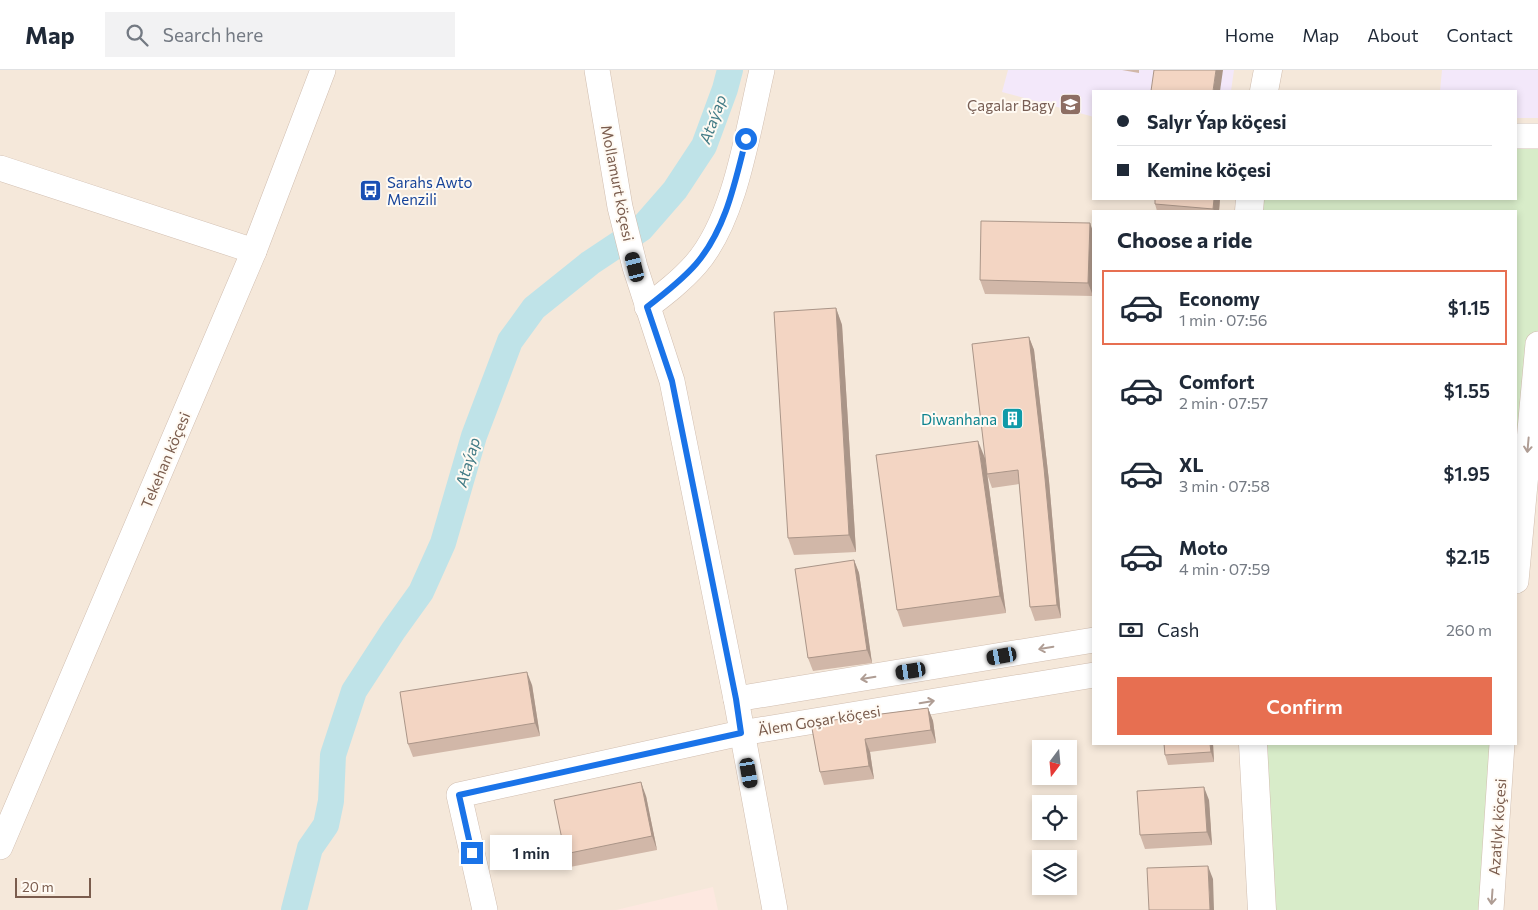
<!DOCTYPE html>
<meta charset="utf-8">
<style>
:root{--surface:#fff;--page:#f2f2f3;--text:#1f2937;--muted:#747a83;--line:#e0e1e3;--accent:#e76f51}
body{margin:0;font-family:Commissioner,sans-serif;background:var(--page);color:var(--text);height:100vh;display:flex;flex-direction:column;font-size:19px;white-space:nowrap}
*{box-sizing:border-box;margin:0}
p{font-size:16px;color:var(--muted)}
.icon{flex:none;width:28px;height:28px;fill:none;stroke:currentColor;stroke-width:2;stroke-linecap:round;stroke-linejoin:round}
.map{position:relative;flex:1;overflow:hidden}
.panel{position:absolute;left:1092px;top:140px;width:425px;height:535px;display:flex;flex-direction:column;background:var(--surface);border-radius:0px;box-shadow:0 2px 8px #0003}
.panel>*{flex:none}
.top-card{position:absolute;left:1092px;top:20px;width:425px;height:110px;border-radius:0px;box-shadow:0 2px 8px #0003;display:grid;align-content:center;height:110px;padding:0 25px;background:var(--surface)}
.needle{width:32px;rotate:196deg}
.controls{position:absolute;left:1032px;top:670px;display:grid;gap:10px}
.controls a{display:grid;place-items:center;width:45px;height:45px;border-radius:0px;background:var(--surface);box-shadow:0 2px 8px #0003;font-size:25px}
.scale{position:absolute;left:15px;bottom:12px;width:76px;box-sizing:border-box;padding-left:5px;border:2px solid #7a5c4d;border-top:0;font-size:14px;line-height:18px;white-space:nowrap;color:#7a5c4d;-webkit-text-stroke:4px #fffaf3;paint-order:stroke}
.end{position:absolute;width:22px;height:22px;margin:-11px;border:6px solid #1a73e8;background:#fff;box-shadow:0 0 0 2px #fff}
.from{border-radius:50%}
.bubble{position:absolute;height:35px;border-radius:0px;background:var(--surface);box-shadow:0 2px 8px #0003;font-size:16px;font-weight:600;line-height:35px;text-align:center}
.car{position:absolute;width:15px;height:30px;margin:-15px -8px;border-radius:6px;box-shadow:0 0 4px 1px #0007;background:linear-gradient(#222 24%,#8ab4d8 0 40%,#222 0 76%,#8ab4d8 0 86%,#222 0)}
.top-card b{display:flex;align-items:center;gap:18px;height:48px;font-size:19px}
.top-card b+b{border-top:1px solid var(--line)}
.top-card i{width:12px;height:12px;background:var(--text)}
ul{padding:0;list-style:none}
li{display:flex;align-items:center;gap:15px;height:75px;margin:0 10px 8px;padding:0 15px;border:2px solid transparent;border-radius:0px}
li div{flex:1}
li b{display:block;font-size:19px}
li em{font-style:normal;font-weight:600}
li.current{border-color:var(--accent)}
li>.icon{width:45px;height:45px;stroke-width:1.5}
h2{padding:0 25px;font-size:22px;line-height:60px}
.pay{display:flex;align-items:center;gap:12px;height:55px;padding:0 25px;font-size:19px}
.pay p{margin-inline-start:auto}
.primary-button{display:flex;gap:10px;margin-top:auto;padding:10px 25px}
.primary-button a{flex:1;height:58px;border-radius:0px;background:var(--accent);color:#fff;font-size:20px;font-weight:600;line-height:58px;text-align:center}
header{display:flex;align-items:center;gap:30px;box-sizing:border-box;height:70px;padding:0 25px;background:var(--surface);border-bottom:1px solid var(--line)}
header strong{font-size:24px}
nav{display:flex;gap:28px;margin-inline-start:auto;font-size:18px}
.search{width:350px;height:45px;background:var(--page);display:flex;align-items:center;gap:12px;box-sizing:border-box;padding:0 18px;border-radius:0px;color:var(--muted);font-size:19px}
.map>svg:first-child{display:block}
</style>
<header>
<strong>Map</strong>
<div class="search"><svg class="icon" aria-label="search" viewBox="0 0 24 24"><circle cx="10" cy="10" r="6"/><path d="M15 15l6 6"/></svg>Search here</div>
<nav><a>Home</a><a>Map</a><a>About</a><a>Contact</a></nav>
</header>
<div class="map">
<svg width="1538" height="840" viewBox="0 0 1538 840">
<rect width="100%" height="100%" fill="#fdf6ec"/>
<path fill="#f5e8da" fill-rule="evenodd" d="M0 0H1538V840H0ZM1094 21H1516V129H1094ZM1094 141H1516V674H1094ZM1041 679H1069V706H1041ZM1041 734H1069V761H1041ZM1041 789H1069V816H1041Z"/>
<path fill="#fde8e0" d="M713 817 718 840H616Z"/>
<g fill="#f3e8fa">
<path d="M1008 0H1234L1231 21H1094V47L1002 22Z"/>
<path d="M1442 0H1538V48H1516V21H1440Z"/>
</g>
<g fill="#d8ecc9">
<path d="M1516 66H1538V274L1516 511V141H1249L1250 129H1516Z"/>
<path d="M1253 674H1502L1491 840H1262Z"/>
</g>
<g fill="none" stroke-linecap="round" stroke-linejoin="round">
<path stroke="#bfe3e8" stroke-width="26" d="M294 840 310 778 326 755 331 731 333 685 354 621 393 561 421 522 443 473 474 366 510 271 534 238 590 193 641 159 675 120 704 76 725 19 730 0"/>
<defs>
<g id="minor">
<path d="M597 0 620 137 635 197 672 311 736 629 775 840"/>
<path d="M1516 66H1538"/>
<path d="M0 98 254 181"/>
<path d="M647 237C664 224 681 211 696 194 736 148 748 59 762 0"/>
<path d="M1516 511 1538 274"/>
<path d="M736 629 1094 570"/>
<path d="M0 777 254 181 323 0"/>
<path d="M485 840 459 725 741 663 1094 605"/>
<path d="M1491 840 1502 674"/>
</g>
<g id="tertiary">
<path d="M1264 21 1268 0"/>
<path d="M1249 141 1250 129"/>
<path d="M1253 674 1262 840"/>
</g>
</defs>
<use href="#minor" stroke="#d1beb0" stroke-width="26"/>
<use href="#tertiary" stroke="#d1beb0" stroke-width="29"/>
<use href="#minor" stroke="#fff" stroke-width="25"/>
<use href="#tertiary" stroke="#fff" stroke-width="28"/>
</g>
<g fill="#d1b7a8">
<path d="M1122 0H1139V3Z"/>
<path d="M1155 129H1220L1219 141H1157L1155 134Z"/>
<path d="M1090 153 1093 226 985 224 980 210Z"/>
<path d="M836 238 842 255 856 482 794 485 788 468Z"/>
<path d="M1029 267 1034 280 1049 411 1061 548 1035 551 1030 537 1019 414 992 418 987 404Z"/>
<path d="M985 388 1006 543 903 557 897 540Z"/>
<path d="M854 490 859 503 872 593 813 601 808 588Z"/>
<path d="M532 615 540 666 413 687 408 674Z"/>
<path d="M928 638 933 651 936 673 870 682 874 709 824 715 820 702 811 653Z"/>
<path d="M1164 674H1213L1214 692 1168 695 1165 685Z"/>
<path d="M646 726 657 780 570 797 565 784Z"/>
<path d="M1209 730 1212 775 1145 779 1140 765Z"/>
</g>
<g fill="#aa9588">
<path d="M1216 0H1223L1220 21H1213Z"/>
<path d="M1214 129H1220L1219 141H1214L1213 139Z"/>
<path d="M1090 153 1094 164 1093 226 1088 213Z"/>
<path d="M836 238 842 255 856 482 849 465Z"/>
<path d="M1029 267 1034 280 1049 411 1061 548 1057 535Z"/>
<path d="M978 371 985 388 1006 543 1000 526Z"/>
<path d="M854 490 859 503 872 593 867 580Z"/>
<path d="M527 602 532 615 540 666 535 653Z"/>
<path d="M928 638 933 651 936 673 931 660Z"/>
<path d="M865 669 870 682 874 709 869 696Z"/>
<path d="M1210 674H1213L1214 692 1211 682Z"/>
<path d="M641 712 646 726 657 780 652 766Z"/>
<path d="M1204 717 1209 730 1212 775 1207 762Z"/>
<path d="M1208 796 1213 809 1214 840H1210Z"/>
</g>
<g fill="#f3d5c3" stroke="#aa9588">
<path d="M1154 0H1216L1213 21H1151Z"/>
<path d="M1155 129H1214L1213 139 1155 134Z"/>
<path d="M981 151 1090 153 1088 213 980 210Z"/>
<path d="M836 238 849 465 788 468 774 242Z"/>
<path d="M1029 267 1044 398 1057 535 1030 537 1018 400 987 404 972 274Z"/>
<path d="M978 371 1000 526 897 540 876 385Z"/>
<path d="M854 490 867 580 808 588 795 499Z"/>
<path d="M527 602 535 653 408 674 400 622Z"/>
<path d="M928 638 931 660 865 669 869 696 820 702 811 653Z"/>
<path d="M1164 674H1210L1211 682 1165 685Z"/>
<path d="M641 712 652 766 565 784 554 730Z"/>
<path d="M1204 717 1207 762 1140 765 1137 721Z"/>
<path d="M1208 796 1210 840H1149L1147 798Z"/>
</g>
<defs><path id="oneway-shaft" d="M-6 0H5M1.5-3L5.5 0L1.5 3" fill="none" stroke-width="1.6" stroke-linecap="round" stroke-linejoin="round" transform="scale(1.25)"/></defs>
<g stroke="#af9d94">
<use href="#oneway-shaft" transform="translate(1528 375) rotate(95)"/>
<use href="#oneway-shaft" transform="translate(1046 578) rotate(170)"/>
<use href="#oneway-shaft" transform="translate(868 608) rotate(171)"/>
<use href="#oneway-shaft" transform="translate(927 632) rotate(-9)"/>
<use href="#oneway-shaft" transform="translate(1492 827) rotate(94)"/>
</g>
<g fill="none" stroke-linecap="round" stroke-linejoin="round">
<path stroke="#1a73e8" stroke-width="6" d="M472 783 459 725 741 663 736 629 672 311 647 237C664 224 682 210 696 194 726 159 735 112 746 69"/>
</g>
<defs>
<symbol id="school-square" viewBox="-11 -11 22 22"><rect x="-9" y="-9" width="18" height="18" rx="4" fill="#8d6e63" stroke="#fffaf3"/><path d="M0-5L7-2L0 1L-7-2ZM-4 1L0 2.5L4 1V4Q0 6-4 4Z" fill="#fff"/></symbol>
<symbol id="bus-square" viewBox="-11 -11 22 22"><rect x="-9" y="-9" width="18" height="18" rx="4" fill="#1a4fb4" stroke="#fffaf3"/><path d="M-5-6H5V4H4V6H2V4H-2V6H-4V4H-5ZM-3.5-4V0h7V-4ZM-3.5 1.2v1.5H-2V1.2ZM2 1.2v1.5H3.5V1.2Z" fill="#fff"/></symbol>
<symbol id="building-square" viewBox="-11 -11 22 22"><rect x="-9" y="-9" width="18" height="18" rx="4" fill="#0f9aa8" stroke="#fffaf3"/><path d="M-4-6H4V6H1V3H-1V6H-4ZM-2.5-4.3h1.7v1.8h-1.7ZM.8-4.3h1.7v1.8H.8ZM-2.5-1h1.7V.8h-1.7ZM.8-1h1.7V.8H.8Z" fill="#fff"/></symbol>
</defs>
<g fill-rule="evenodd">
<use href="#school-square" x="1058" y="22" width="25" height="25"/>
<use href="#bus-square" x="358" y="108" width="25" height="25"/>
<use href="#building-square" x="1000" y="336" width="25" height="25"/>
</g>
<g text-anchor="middle" dominant-baseline="central" stroke-width="4" stroke-linejoin="round" paint-order="stroke">
<g font-size="15" fill="#785e54" stroke="#fffaf3" text-anchor="end">
<text x="1055" y="35">Çagalar Bagy</text>
</g>
<g font-size="15" fill="#164399" stroke="#fffaf3" text-anchor="start">
<text x="387" y="112">Sarahs Awto<tspan x="387" dy="17">Menzili</tspan></text>
</g>
<g font-size="15" fill="#7a5c4d" stroke="#fffaf3">
<text transform="translate(618 113) rotate(79)">Mollamurt köçesi</text>
<text transform="translate(165 390) rotate(-67)">Tekehan köçesi</text>
<text transform="translate(819 650) rotate(-9)">Älem Goşar köçesi</text>
<text transform="translate(1497 757) rotate(-86)">Azatlyk köçesi</text>
</g>
<g font-size="15" fill="#0d838f" stroke="#fffaf3" text-anchor="end">
<text x="997" y="349">Diwanhana</text>
</g>
<g font-size="16" font-style="italic" fill="#437c86" stroke="#fffaf3">
<text transform="translate(712 49) rotate(-70)">Ataýap</text>
<text transform="translate(467 392) rotate(-74)">Ataýap</text>
</g>
</g>
</svg>
<div class="controls">
<a><svg class="needle" viewBox="-14 -14 28 28"><path d="M0-13l5 13h-10z" fill="#e53935"/><path d="M0 13l5-13h-10z" fill="#747a83"/></svg></a>
<a><svg class="icon" aria-label="locate" viewBox="0 0 24 24"><circle cx="12" cy="12" r="6"/><path d="M12 2v4M12 18v4M2 12h4M18 12h4"/></svg></a>
<a><svg class="icon" aria-label="layers" viewBox="0 0 24 24"><path d="M12 4l9 5-9 5-9-5zM3 14l9 5 9-5"/></svg></a>
</div>
<div class="scale">20 m</div>
<i class="end from" style="left:746px;top:69px"></i>
<i class="end" style="left:472px;top:783px"></i>
<div class="bubble" style="left:490px;top:765px;width:82px">1 min</div>
<i class="car" style="left:635px;top:197px;rotate:346deg"></i>
<i class="car" style="left:1002px;top:586px;rotate:260deg"></i>
<i class="car" style="left:911px;top:601px;rotate:261deg"></i>
<i class="car" style="left:749px;top:703px;rotate:170deg"></i>
<div class="top-card">
<b><i class="from"></i>Salyr Ýap köçesi</b>
<b><i></i>Kemine köçesi</b>
</div>
<section class="panel">
<h2>Choose a ride</h2>
<ul>
<li class="current"><svg class="icon" aria-label="car" viewBox="0 0 24 24"><path d="M5 17H2v-5l4-1 3-4h7l3 4 3 1v5h-3M9 17h6M6 11h13"/><circle cx="7" cy="17" r="2"/><circle cx="17" cy="17" r="2"/></svg><div><b>Economy</b><p>1 min · 07:56</p></div><em>$1.15</em></li>
<li><svg class="icon" aria-label="car" viewBox="0 0 24 24"><path d="M5 17H2v-5l4-1 3-4h7l3 4 3 1v5h-3M9 17h6M6 11h13"/><circle cx="7" cy="17" r="2"/><circle cx="17" cy="17" r="2"/></svg><div><b>Comfort</b><p>2 min · 07:57</p></div><em>$1.55</em></li>
<li><svg class="icon" aria-label="car" viewBox="0 0 24 24"><path d="M5 17H2v-5l4-1 3-4h7l3 4 3 1v5h-3M9 17h6M6 11h13"/><circle cx="7" cy="17" r="2"/><circle cx="17" cy="17" r="2"/></svg><div><b>XL</b><p>3 min · 07:58</p></div><em>$1.95</em></li>
<li><svg class="icon" aria-label="car" viewBox="0 0 24 24"><path d="M5 17H2v-5l4-1 3-4h7l3 4 3 1v5h-3M9 17h6M6 11h13"/><circle cx="7" cy="17" r="2"/><circle cx="17" cy="17" r="2"/></svg><div><b>Moto</b><p>4 min · 07:59</p></div><em>$2.15</em></li>
</ul>
<div class="pay"><svg class="icon" aria-label="cash" viewBox="0 0 24 24"><path d="M3 7h18v10H3z"/><circle cx="12" cy="12" r="2"/></svg>Cash<p>260 m</p></div>
<div class="primary-button"><a>Confirm</a></div>
</section>
</div>
